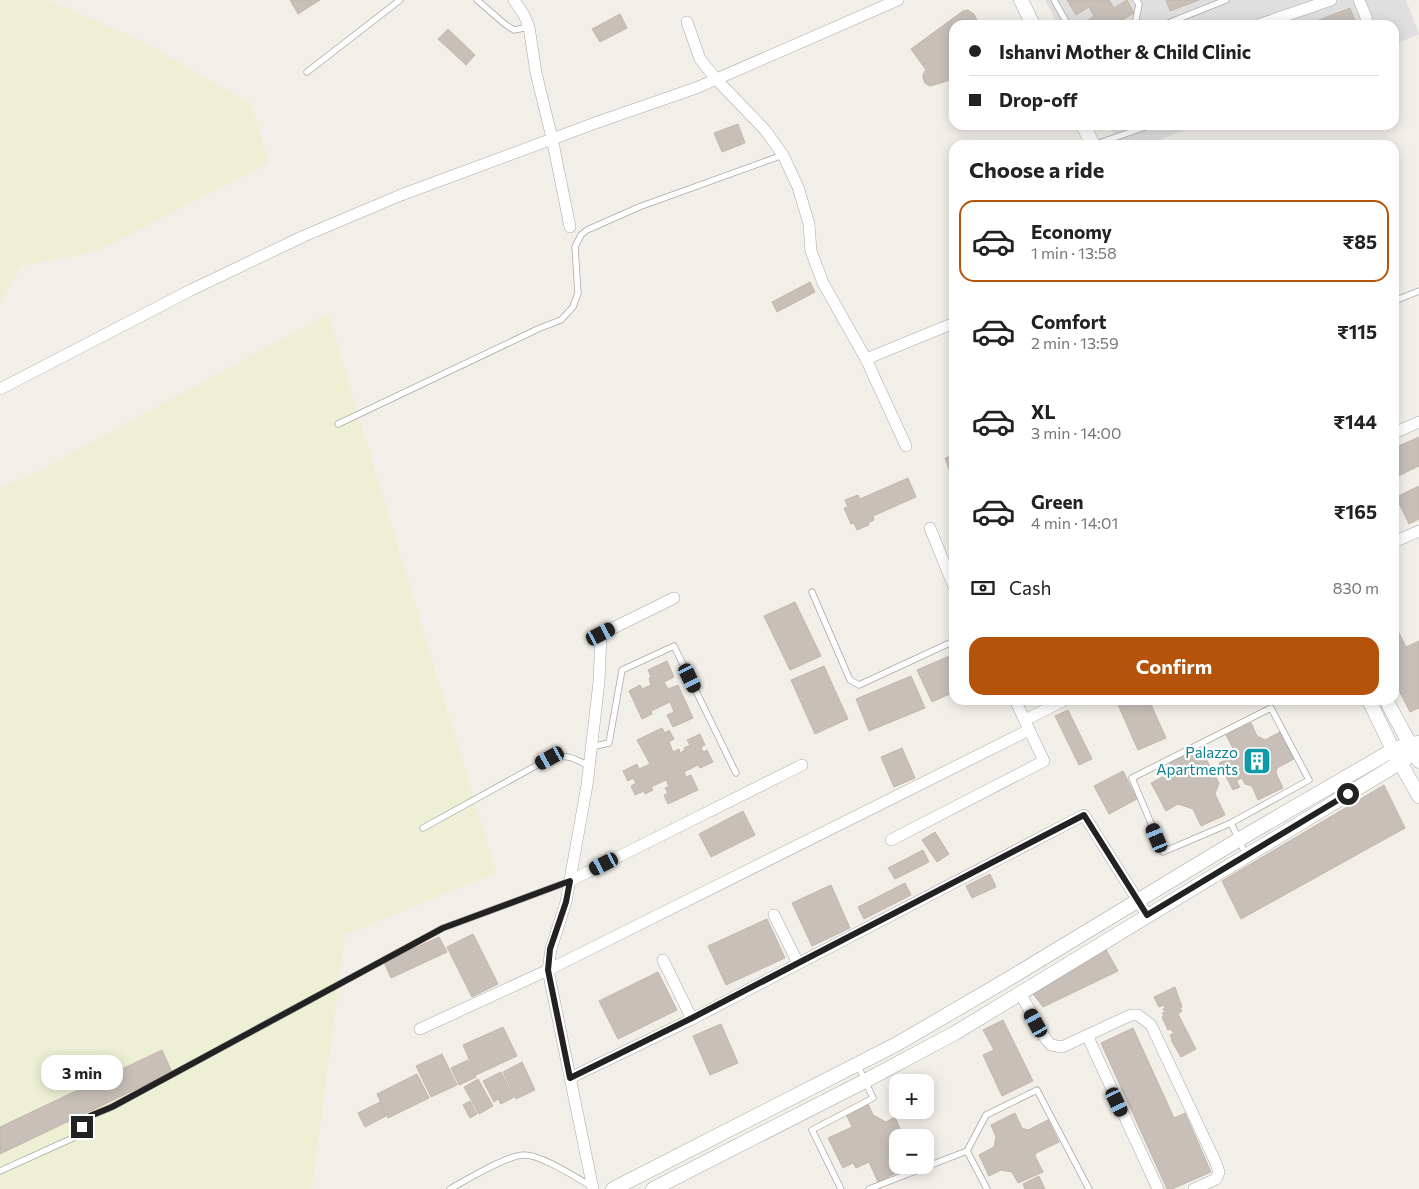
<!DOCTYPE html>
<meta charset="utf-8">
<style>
:root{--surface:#fff;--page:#f2f2f2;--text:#222;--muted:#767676;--line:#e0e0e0;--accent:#b45309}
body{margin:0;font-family:Commissioner,sans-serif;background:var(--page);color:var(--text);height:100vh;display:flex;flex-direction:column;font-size:19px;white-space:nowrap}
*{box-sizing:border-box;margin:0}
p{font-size:16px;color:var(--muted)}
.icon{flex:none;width:28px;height:28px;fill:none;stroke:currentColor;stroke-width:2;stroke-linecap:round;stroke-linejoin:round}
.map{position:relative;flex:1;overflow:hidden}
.drawer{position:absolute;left:949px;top:140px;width:450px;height:565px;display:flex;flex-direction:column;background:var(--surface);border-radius:15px;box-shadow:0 2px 12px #0003}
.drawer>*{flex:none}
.top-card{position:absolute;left:949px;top:20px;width:450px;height:110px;border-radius:15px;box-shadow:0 2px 12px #0003;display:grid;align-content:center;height:110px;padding:0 20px;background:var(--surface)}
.controls{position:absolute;left:889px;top:1074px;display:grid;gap:10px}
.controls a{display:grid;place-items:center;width:45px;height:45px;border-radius:10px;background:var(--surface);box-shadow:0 2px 12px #0003;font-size:25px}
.end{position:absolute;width:22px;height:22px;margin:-11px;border:6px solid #222;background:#fff;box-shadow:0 0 0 2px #fff}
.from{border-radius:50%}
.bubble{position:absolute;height:35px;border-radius:15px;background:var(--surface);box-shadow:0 2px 12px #0003;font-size:16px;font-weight:700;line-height:35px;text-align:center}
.car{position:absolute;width:15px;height:30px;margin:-15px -8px;border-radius:6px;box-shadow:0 0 4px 1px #0007;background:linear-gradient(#222 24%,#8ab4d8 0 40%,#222 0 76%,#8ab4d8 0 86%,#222 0)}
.top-card b{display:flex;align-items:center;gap:18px;height:48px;font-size:19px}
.top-card b+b{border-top:1px solid var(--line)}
.top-card i{width:12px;height:12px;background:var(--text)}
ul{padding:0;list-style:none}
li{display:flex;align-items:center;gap:15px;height:82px;margin:0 10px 8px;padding:0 10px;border:2px solid transparent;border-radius:15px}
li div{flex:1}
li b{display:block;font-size:19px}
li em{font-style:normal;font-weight:700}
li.current{border-color:var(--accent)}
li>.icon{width:45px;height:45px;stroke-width:1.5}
h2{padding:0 20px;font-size:22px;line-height:60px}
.pay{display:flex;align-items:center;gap:12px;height:55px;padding:0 20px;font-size:19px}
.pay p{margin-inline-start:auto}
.primary-button{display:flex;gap:10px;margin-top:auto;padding:10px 20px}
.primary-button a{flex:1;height:58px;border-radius:15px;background:var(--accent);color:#fff;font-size:20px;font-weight:700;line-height:58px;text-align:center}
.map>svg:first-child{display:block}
</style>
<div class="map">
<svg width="1419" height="1189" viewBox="0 0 1419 1189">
<rect width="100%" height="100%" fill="#f2efe9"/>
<g fill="#e0dfdf">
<path d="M1045 0H1406L1419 34 1394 45V25H1058Z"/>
<path d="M1109 125H1196L1147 145H1119Z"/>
</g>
<g fill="#eef0d5">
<path d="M0 0H49L144 42 251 104 269 163 96 252 21 266 0 302Z"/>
<path d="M328 314 496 873 345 935 312 1189H0V488L37 472Z"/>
</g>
<g fill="#c7bfb8" stroke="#c4b6ab">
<path d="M290 0H320L298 14Z"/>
<path d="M1067 0H1109L1114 8 1127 0 1134 13 1114 25H1080L1094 16 1089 7 1076 15Z"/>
<path d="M1166 0H1199L1170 11Z"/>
<path d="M1350 8 1357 25H1306Z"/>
<path d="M968 10 974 14 979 25H954V79L930 86 925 83 923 78V74L926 70 911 49 963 11Z"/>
<path d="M620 14 627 28 600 42 592 29Z"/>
<path d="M448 29 475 55 466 65 438 39Z"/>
<path d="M738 124 745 143 722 152 714 133Z"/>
<path d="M810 282 815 292 777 312 772 302Z"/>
<path d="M1419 437V466L1394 478V448Z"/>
<path d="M954 455V482L945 458Z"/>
<path d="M908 478 916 497 873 516 874 520 868 523 869 525 857 530 854 523 851 524 844 508 848 507 845 500 858 495 860 499Z"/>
<path d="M1419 486V519L1409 524 1396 497Z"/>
<path d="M795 602 821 656 790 670 764 616Z"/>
<path d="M1394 623 1406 647 1419 641V708L1410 712 1394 681Z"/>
<path d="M954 654V692L932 702 917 670Z"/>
<path d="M667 661 674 677 664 682 668 689 678 685 693 718 673 727 667 715 674 712 670 702 651 711 652 714 642 719 629 691 640 685 642 689 651 685 649 678 651 677 648 670Z"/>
<path d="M824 666 848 719 815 734 791 680Z"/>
<path d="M911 676 925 708 869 731 856 699Z"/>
<path d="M1116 700H1149L1166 738 1138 750Z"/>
<path d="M1068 710 1092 759 1079 765 1055 716Z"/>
<path d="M1251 723 1257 736 1265 740 1280 732 1294 759 1277 768 1276 773 1283 788 1258 800 1252 786 1245 784 1242 778 1236 781 1240 787 1233 790 1219 763 1232 757 1234 750 1226 735Z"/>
<path d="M662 728 665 733 669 730 674 739 669 742 673 752 679 749 680 753 685 750 684 748 690 745 687 740 700 734 705 745 701 747 703 752 707 750 713 762 700 768 698 765 684 772 686 777 691 775 698 790 668 804 664 795 668 793 665 788 669 786 666 780 651 787 653 790 645 794 644 791 635 795 631 786 636 783 633 778 628 781 623 771 637 764 639 769 650 764 637 740Z"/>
<path d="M902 748 915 778 894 787 881 757Z"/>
<path d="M1193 750 1197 758 1204 755 1219 783 1215 794 1225 815 1201 826 1193 809 1178 804 1166 811 1151 783 1174 771 1169 762Z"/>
<path d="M1123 771 1137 799 1109 814 1094 786Z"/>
<path d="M1384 785 1405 828 1241 919 1222 881Z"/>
<path d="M743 811 755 835 711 857 699 834Z"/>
<path d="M935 832 949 854 937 862 922 840Z"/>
<path d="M923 850 929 862 895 879 888 868Z"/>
<path d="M990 874 996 887 972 898 966 886Z"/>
<path d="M905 883 911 895 864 919 858 907Z"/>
<path d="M831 885 850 928 812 946 792 903Z"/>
<path d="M767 919 785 958 726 985 708 946Z"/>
<path d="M473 934 498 984 472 997 447 947Z"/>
<path d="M439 937 447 952 391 978 384 962Z"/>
<path d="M1103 944 1118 971 1043 1007 1031 991Z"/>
<path d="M658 972 677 1010 618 1039 599 1001Z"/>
<path d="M1175 987 1182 1007 1180 1008 1182 1011 1178 1014 1196 1049 1181 1057 1171 1040 1172 1039 1170 1035 1174 1033 1170 1029 1168 1030 1162 1017 1164 1016 1162 1013 1165 1012 1163 1009 1165 1007 1164 1005 1159 1007 1154 997Z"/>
<path d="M1003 1020 1033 1081 1002 1096 983 1055 994 1050 983 1030Z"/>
<path d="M721 1024 738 1063 710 1075 693 1036Z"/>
<path d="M503 1027 517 1056 476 1075 463 1045Z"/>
<path d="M1133 1028 1174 1118 1185 1113 1211 1172 1172 1189H1167L1101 1043Z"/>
<path d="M162 1050 172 1072 0 1154V1127Z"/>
<path d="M442 1054 457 1085 431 1097 416 1066Z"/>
<path d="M468 1060 476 1077 459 1085 451 1068Z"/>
<path d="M522 1062 535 1090 516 1099 503 1072Z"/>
<path d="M501 1072 514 1097 501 1104 498 1099 494 1102 483 1081Z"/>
<path d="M417 1074 429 1098 388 1118 377 1094Z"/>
<path d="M478 1079 493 1106 479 1114 464 1087Z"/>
<path d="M470 1101 477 1114 470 1118 463 1105Z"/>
<path d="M380 1102 386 1116 365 1127 358 1113Z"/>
<path d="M868 1104 873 1115 886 1122 895 1117 904 1138H898V1143L889 1147 900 1171 878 1182 869 1162 856 1168 853 1163 843 1168 828 1138 852 1127 846 1114Z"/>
<path d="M1015 1113 1022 1128 1028 1130 1048 1120 1059 1142 1036 1153 1035 1156 1043 1172 1018 1183 1012 1172 1001 1170 989 1176 979 1155 994 1147 996 1137 991 1125Z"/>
<path d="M1039 1176 1045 1189H1025L1023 1184Z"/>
</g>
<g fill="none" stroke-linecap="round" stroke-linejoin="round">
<defs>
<g id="service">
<path d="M477 0 506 25 514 30 529 27"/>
<path d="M1054 0 1068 25"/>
<path d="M1135 25 1139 4 1136 0"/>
<path d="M1163 25 1226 0"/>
<path d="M307 72 400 0"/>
<path d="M1093 145 1151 125"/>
<path d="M1394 301 1419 291"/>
<path d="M338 424 540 328 561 320 573 307 578 293 575 247 581 235 587 230 639 207 783 155"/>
<path d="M812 592 850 680 859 685 954 641"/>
<path d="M591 747 609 743 622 670 674 646 736 773"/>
<path d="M1231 823 1309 780 1271 708 1132 778 1163 852 1231 823 1246 855"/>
<path d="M423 828 550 758C568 754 573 758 589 766"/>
<path d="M967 1151 987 1189"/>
<path d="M0 1171 73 1138 90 1116 112 1107 443 928 570 881"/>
<path d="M450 1189C466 1180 507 1155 524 1155 542 1155 575 1177 591 1186"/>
<path d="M841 1189 812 1130 873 1098 858 1066"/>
<path d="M869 1189 967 1151 986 1115 1037 1090 1089 1189"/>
</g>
<g id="minor">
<path d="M514 0 524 15 529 27 536 73 552 138 570 227"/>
<path d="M1359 0 1366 17 1367 25"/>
<path d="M687 22 700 59 716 79 765 130 783 155 798 187 809 224 811 251 823 283 866 359 906 446"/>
<path d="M1258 25 1331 0"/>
<path d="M866 359 954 323"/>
<path d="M0 389 191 290 304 236 401 195 598 122 696 88 898 0"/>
<path d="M1394 433 1419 422"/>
<path d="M930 528 954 587"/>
<path d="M1394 542 1419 531"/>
<path d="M1025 720 1065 700"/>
<path d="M891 840 1044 761 1015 700"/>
<path d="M570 881 802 765"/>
<path d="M774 915 798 963"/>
<path d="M663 960 692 1019"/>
<path d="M1020 993 1045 1038 1051 1045 1062 1047 1131 1015H1138L1151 1025 1216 1163 1219 1172 1216 1179 1194 1189"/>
<path d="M420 1029 548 970 1029 730"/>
<path d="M1087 1035 1158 1189"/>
<path d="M570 1078 692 1019 1084 815 1147 915"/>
<path d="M593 1189 548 970 551 949 566 902 587 785 599 682 601 634 674 598"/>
</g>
<g id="tertiary">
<path d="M1021 0 1033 25"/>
<path d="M1083 125 1093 145"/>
<path d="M1369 700 1393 750 1419 796"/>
<path d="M1386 700 1419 761"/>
<path d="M613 1189 897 1044 1010 978 1238 840 1393 750 1409 744 1419 743"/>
<path d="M653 1189 865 1081 955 1033 1399 763 1414 753 1419 747"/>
</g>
</defs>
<use href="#service" stroke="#a9a9a9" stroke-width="7"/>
<use href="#minor" stroke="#a9a9a9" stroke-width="12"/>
<use href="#tertiary" stroke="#a9a9a9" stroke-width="15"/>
<use href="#service" stroke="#fff" stroke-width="5.5"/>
<use href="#minor" stroke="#fff" stroke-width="11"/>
<use href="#tertiary" stroke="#fff" stroke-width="14"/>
</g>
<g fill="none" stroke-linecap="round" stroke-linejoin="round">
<path stroke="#222" stroke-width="6" d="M82 1127 90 1116 112 1107 443 928 570 881 566 902 550 949 548 970 570 1078 692 1018 1084 815 1147 915 1348 794"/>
</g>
<defs>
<symbol id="building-square" viewBox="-11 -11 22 22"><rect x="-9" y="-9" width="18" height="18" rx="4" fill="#0f9aa8" stroke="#fff"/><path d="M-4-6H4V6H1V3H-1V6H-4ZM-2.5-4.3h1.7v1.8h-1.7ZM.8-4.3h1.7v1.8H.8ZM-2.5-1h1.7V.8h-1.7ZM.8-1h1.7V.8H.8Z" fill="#fff"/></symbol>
</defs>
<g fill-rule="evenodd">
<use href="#building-square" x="1241" y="745" width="32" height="32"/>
</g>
<g text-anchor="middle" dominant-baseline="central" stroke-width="4.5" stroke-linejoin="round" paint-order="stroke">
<g font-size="15" fill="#0d838f" stroke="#fff" text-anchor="end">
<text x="1238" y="752">Palazzo<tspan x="1238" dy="17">Apartments</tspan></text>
</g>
</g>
</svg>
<div class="controls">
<a>+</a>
<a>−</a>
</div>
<i class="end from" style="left:1348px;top:794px"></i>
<i class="end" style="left:82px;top:1127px"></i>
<div class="bubble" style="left:41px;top:1055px;width:82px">3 min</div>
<i class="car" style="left:601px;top:634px;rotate:63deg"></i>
<i class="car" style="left:690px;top:678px;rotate:154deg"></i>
<i class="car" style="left:550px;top:758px;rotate:241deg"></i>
<i class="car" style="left:1157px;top:838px;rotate:337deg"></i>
<i class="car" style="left:604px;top:864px;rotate:243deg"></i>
<i class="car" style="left:1036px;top:1023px;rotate:331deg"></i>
<i class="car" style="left:1117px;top:1102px;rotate:155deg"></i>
<div class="top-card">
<b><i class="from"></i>Ishanvi Mother &amp; Child Clinic</b>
<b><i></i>Drop-off</b>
</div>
<section class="drawer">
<h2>Choose a ride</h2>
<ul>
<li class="current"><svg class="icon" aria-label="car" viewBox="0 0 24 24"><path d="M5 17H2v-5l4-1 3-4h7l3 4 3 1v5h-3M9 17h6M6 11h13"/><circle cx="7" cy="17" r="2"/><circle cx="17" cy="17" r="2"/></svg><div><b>Economy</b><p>1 min · 13:58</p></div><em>₹85</em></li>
<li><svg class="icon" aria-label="car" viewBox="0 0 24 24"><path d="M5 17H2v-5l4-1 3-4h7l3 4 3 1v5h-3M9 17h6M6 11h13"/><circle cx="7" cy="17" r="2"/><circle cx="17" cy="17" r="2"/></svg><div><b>Comfort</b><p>2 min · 13:59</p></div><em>₹115</em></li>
<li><svg class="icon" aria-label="car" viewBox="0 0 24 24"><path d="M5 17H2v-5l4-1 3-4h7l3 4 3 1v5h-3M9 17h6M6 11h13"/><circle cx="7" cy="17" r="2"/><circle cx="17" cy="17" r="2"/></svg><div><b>XL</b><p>3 min · 14:00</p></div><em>₹144</em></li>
<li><svg class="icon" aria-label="car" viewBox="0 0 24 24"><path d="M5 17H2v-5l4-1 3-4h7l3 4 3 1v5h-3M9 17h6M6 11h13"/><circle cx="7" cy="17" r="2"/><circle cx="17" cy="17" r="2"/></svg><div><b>Green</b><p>4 min · 14:01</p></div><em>₹165</em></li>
</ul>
<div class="pay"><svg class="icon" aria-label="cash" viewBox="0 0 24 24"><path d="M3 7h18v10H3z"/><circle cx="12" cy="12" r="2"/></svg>Cash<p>830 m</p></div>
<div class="primary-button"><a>Confirm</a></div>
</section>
</div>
